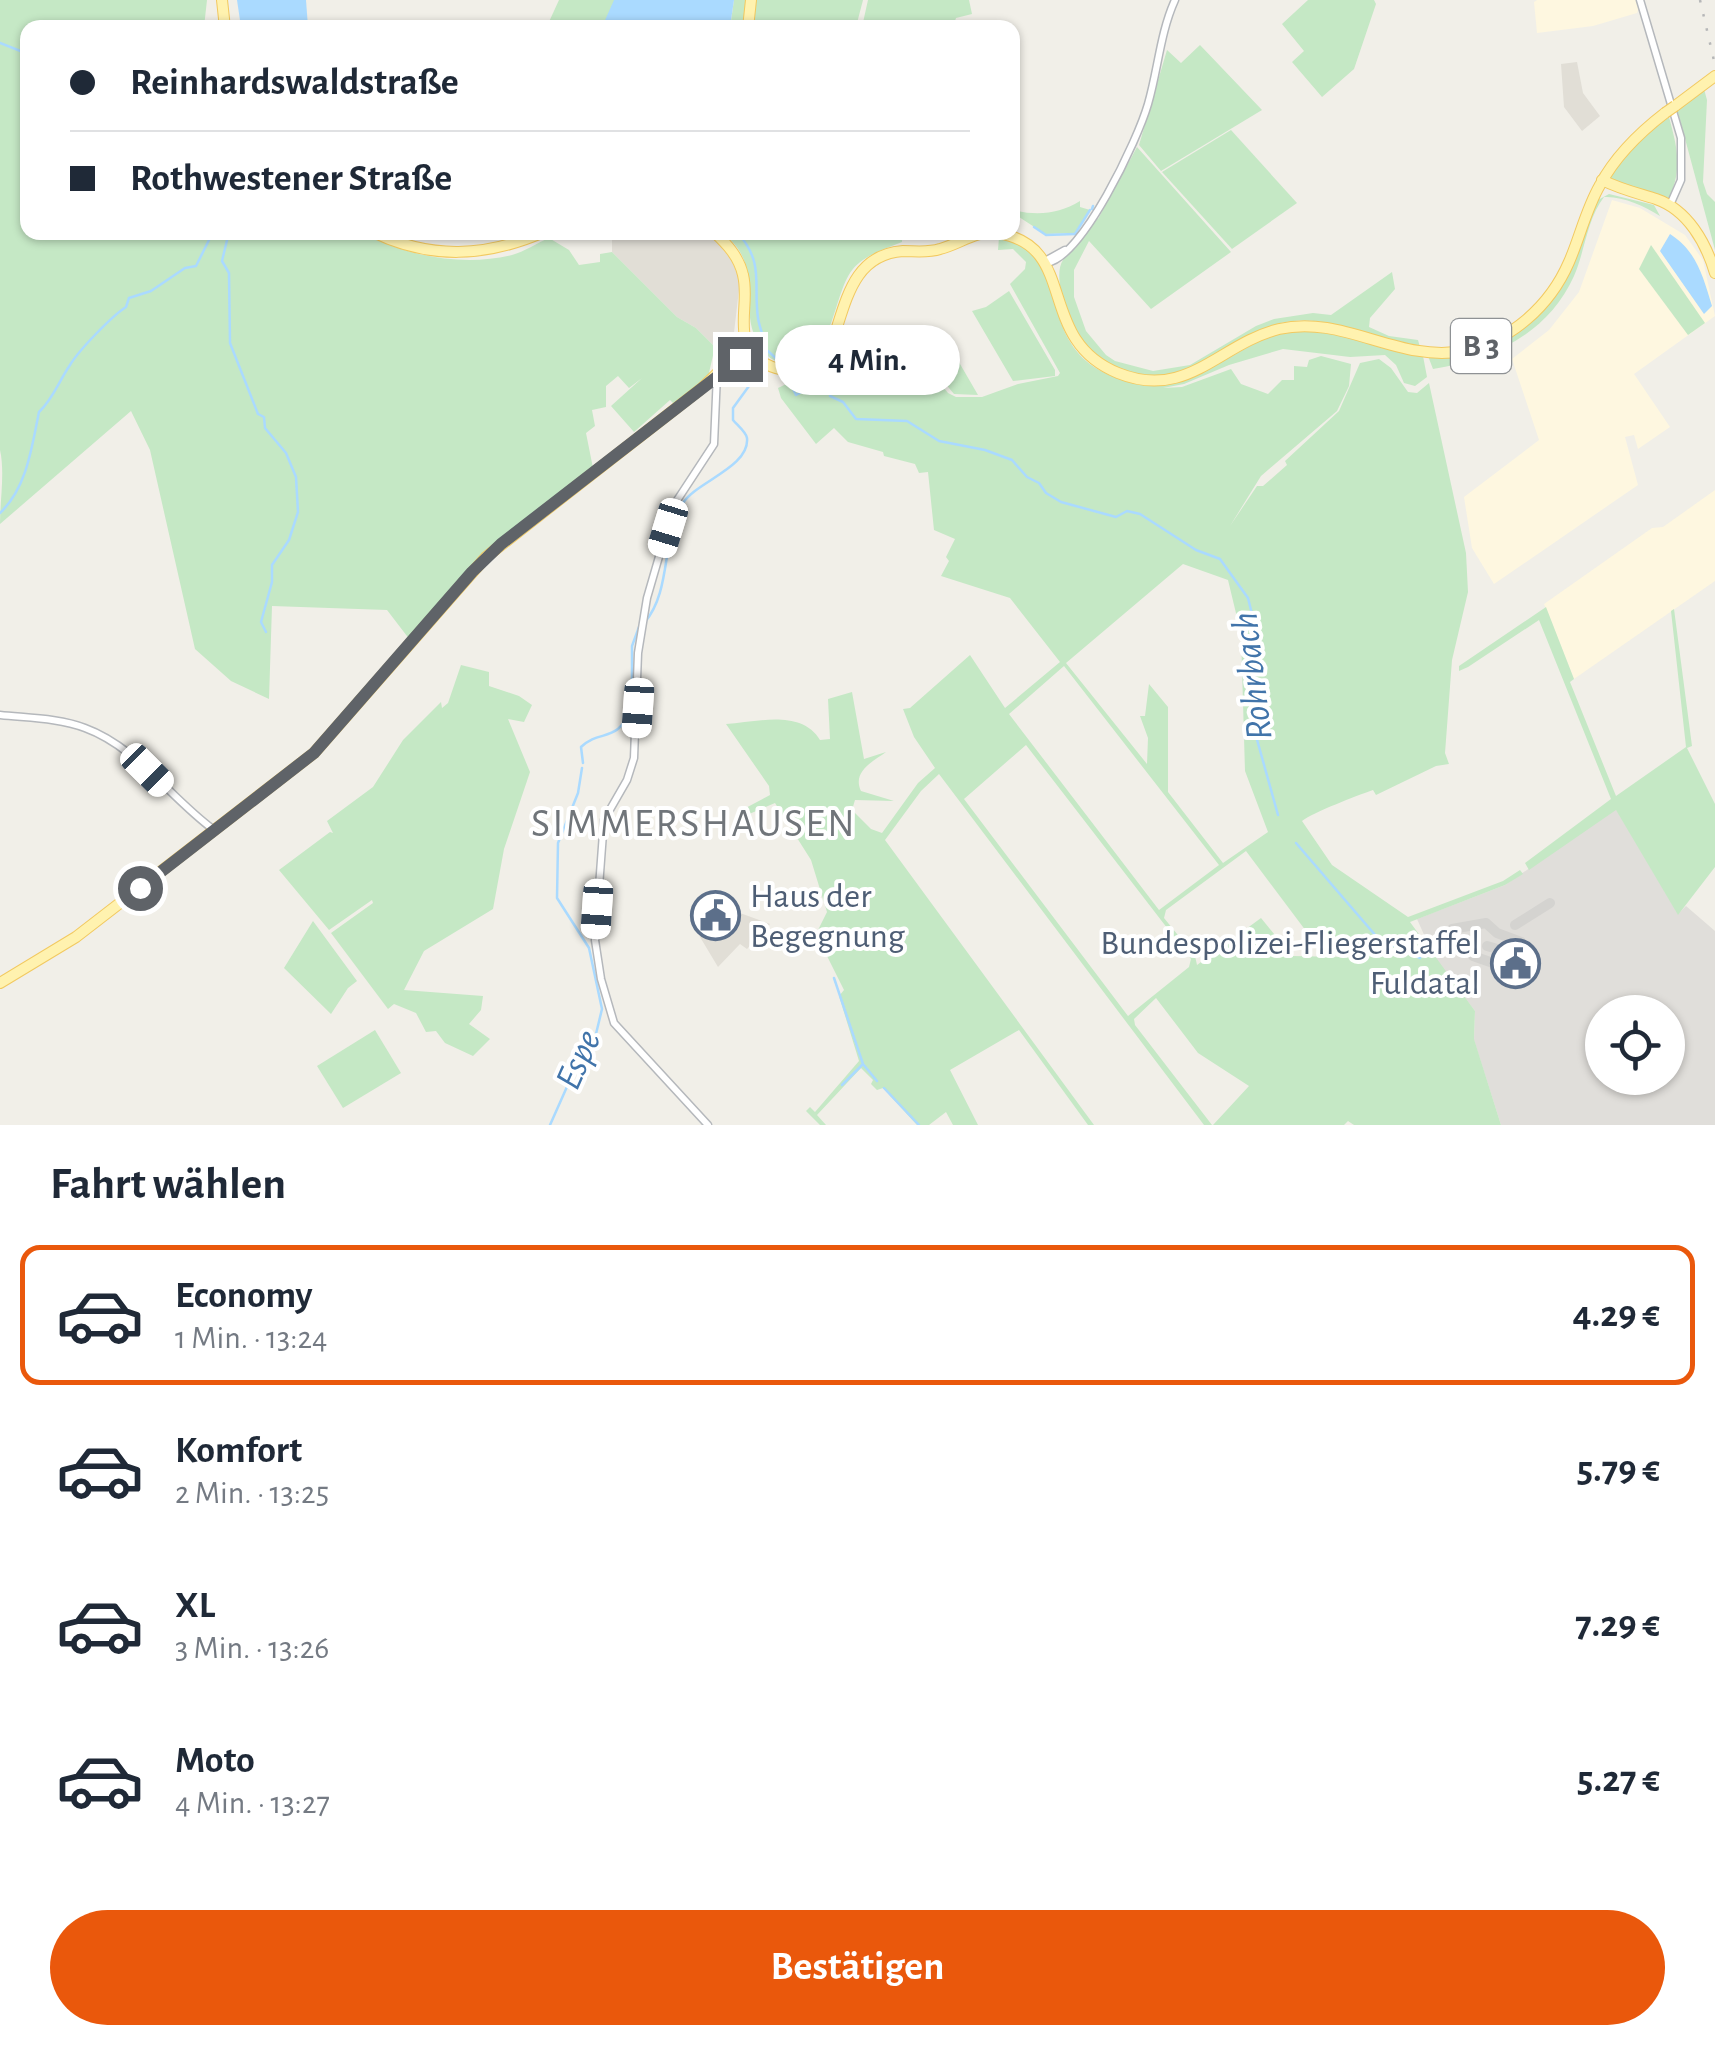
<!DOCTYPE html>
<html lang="de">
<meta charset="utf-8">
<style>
:root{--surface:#fff;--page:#f6f6f7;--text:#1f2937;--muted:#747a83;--line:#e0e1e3;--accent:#ea580c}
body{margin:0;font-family:"Alegreya Sans",sans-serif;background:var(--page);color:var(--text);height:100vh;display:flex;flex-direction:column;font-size:38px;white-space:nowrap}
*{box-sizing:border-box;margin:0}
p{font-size:32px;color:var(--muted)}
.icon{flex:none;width:55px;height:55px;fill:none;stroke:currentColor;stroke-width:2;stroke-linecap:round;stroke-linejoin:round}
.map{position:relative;height:1125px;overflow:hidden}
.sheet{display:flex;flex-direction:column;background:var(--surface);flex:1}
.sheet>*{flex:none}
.hud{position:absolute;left:20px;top:20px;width:1000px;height:220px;border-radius:20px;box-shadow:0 2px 8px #0004;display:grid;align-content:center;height:220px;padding:0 50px;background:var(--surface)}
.tools{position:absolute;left:1585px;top:995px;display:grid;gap:20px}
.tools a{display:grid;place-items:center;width:100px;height:100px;border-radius:50%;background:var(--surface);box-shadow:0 2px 8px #0004;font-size:50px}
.end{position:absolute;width:45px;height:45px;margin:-22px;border:12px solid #5f6368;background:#fff;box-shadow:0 0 0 5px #fff}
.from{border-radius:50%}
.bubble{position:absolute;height:70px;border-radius:35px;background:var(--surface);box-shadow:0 2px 8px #0004;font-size:32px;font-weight:600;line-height:70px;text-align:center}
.car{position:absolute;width:30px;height:60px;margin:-30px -15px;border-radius:12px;box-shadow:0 0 8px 2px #0007;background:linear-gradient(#fff 24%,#345 0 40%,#fff 0 76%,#345 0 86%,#fff 0)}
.hud b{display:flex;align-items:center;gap:35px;height:95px;font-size:38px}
.hud b+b{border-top:2px solid var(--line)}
.hud i{width:25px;height:25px;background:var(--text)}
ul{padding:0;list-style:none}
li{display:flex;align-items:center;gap:30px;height:140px;margin:0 20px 15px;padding:0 30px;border:5px solid transparent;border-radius:20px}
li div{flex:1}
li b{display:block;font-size:38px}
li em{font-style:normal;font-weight:600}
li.active{border-color:var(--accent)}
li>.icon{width:90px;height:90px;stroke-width:1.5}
h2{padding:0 50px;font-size:45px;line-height:120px}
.primary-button{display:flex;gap:20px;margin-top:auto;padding:20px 50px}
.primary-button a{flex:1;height:115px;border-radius:60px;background:var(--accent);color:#fff;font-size:40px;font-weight:600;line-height:115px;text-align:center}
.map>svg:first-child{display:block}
</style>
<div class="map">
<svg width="1715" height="1125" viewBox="0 0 1715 1125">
<rect width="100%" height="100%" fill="#f1efe8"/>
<g fill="#fef7e0">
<path d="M1537 0H1637L1639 8 1637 13 1593 26 1537 33 1534 2Z"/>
<path d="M1612 200 1640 208 1685 235 1703 260 1715 316 1634 374 1670 427 1638 449 1634 435 1625 437 1638 485 1494 584 1472 548 1464 497 1539 440 1512 359 1549 330 1579 292Z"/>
<path d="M1715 490V581L1574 679 1544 604 1652 528 1663 527Z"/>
</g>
<path fill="#e0deda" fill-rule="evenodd" d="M1616 809 1678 914 1686 906 1715 931V1125H1501L1474 1040 1475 1011 1434 957 1417 919 1505 885ZM1602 1012H1668V1078H1602Z"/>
<g fill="#e1ded6">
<path d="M1577 62 1583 93 1600 116 1582 131 1564 107 1561 64Z"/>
<path d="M612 233H704L714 239 731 259 740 281 733 341 715 347 696 328 677 317 612 252Z"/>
<path d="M729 909 770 924 747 949 740 944 718 967 700 937 695 920 726 924Z"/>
</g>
<g fill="#c5e8c5" fill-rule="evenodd">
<path d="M0 0H207L204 27 28 28V232L363 233C406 256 463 267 512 255 524 252 537 243 549 238L569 250 579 265 600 262V254L612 252 677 317 696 328 715 347 708 377 674 404 670 400 634 432 611 406 642 378 629 388 618 376 606 386V407L592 410 595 426 586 433 593 468 492 553 410 640 387 610 272 606 269 699 231 681 195 649 150 450 131 411 0 524C0 500 5 472 0 450Z"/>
<path d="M559 0H643L656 27 552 28 548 24Z"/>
<path d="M734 0H863L856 27 730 28Z"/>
<path d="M868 0H969L972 14 956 18 953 27H862Z"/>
<path d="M1308 0H1374L1376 4 1354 69 1322 97 1292 62 1304 51 1282 24Z"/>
<path d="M1200 45 1262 110 1161 171 1139 145 1167 50 1181 63Z"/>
<path d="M1704 89 1707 100 1703 182 1707 194 1715 202V250L1677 109Z"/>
<path d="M1669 117C1677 147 1683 169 1669 198L1623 187 1610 180C1614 154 1648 133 1669 117Z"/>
<path d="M1231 130 1297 203 1232 249 1162 172Z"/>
<path d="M1137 147 1231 252 1151 309 1089 241 1074 270V297L1086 331 1106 355 1115 361 1153 371 1190 365 1256 326 1274 319 1313 313 1331 315 1392 272 1395 289 1370 318 1369 327 1389 336 1418 340 1420 347C1378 342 1338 317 1294 321 1225 327 1190 405 1110 364 1097 357 1083 346 1076 333 1068 318 1052 277 1063 260 1073 246 1086 234 1095 218L1098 219Z"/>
<path d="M1609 194 1654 205 1660 216C1644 206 1623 196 1604 197 1587 219 1585 251 1574 276 1548 334 1491 360 1433 369L1428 356 1496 343 1565 280 1598 200Z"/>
<path d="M1080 201V207L1090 210 1075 233 1045 234 1013 213V210C1037 216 1059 214 1080 201Z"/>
<path d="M723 233H902V242C883 250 861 256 850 273 831 303 832 370 783 363 769 361 762 351 756 339 739 303 765 267 723 233Z"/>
<path d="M999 237C1005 239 1015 240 1021 244 1066 270 1041 342 1105 373 1193 415 1228 335 1305 329 1345 326 1384 352 1423 356L1427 377 1415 386 1404 383 1396 365 1385 355 1350 357 1283 349 1229 365 1184 384 1163 388 1182 387 1231 369 1241 384 1268 394 1282 380H1294V366L1307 367 1309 360 1321 356 1351 364 1349 386 1337 411 1261 476 1230 526 1257 486H1263L1287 465 1285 461 1339 411 1360 363 1379 359 1391 368 1408 392 1417 393 1429 383 1466 553 1468 592 1452 660 1445 753 1449 764 1436 766 1376 795 1373 790C1356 796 1314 812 1302 821L1332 865 1408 917 1503 881 1520 870 1523 874 1505 885 1410 922 1475 1011 1474 1039 1501 1125H1354L1348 1121 1344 1125H1213L1249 1086 1198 1053 1156 998 1134 1019 1135 1025 1212 1125H1204L939 774 921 791 885 840 1094 1125H1088L1019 1030 950 1070 978 1125H953L946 1112 929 1125H917L883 1088 877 1090 871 1084 873 1080 861 1068 817 1115 826 1125H820L806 1111 810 1107 815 1112 859 1061 839 996 844 990 816 934 827 912 811 860 775 803 742 817 740 811 770 795 769 786 726 724C757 722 801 709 820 740L830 739 828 699 852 692 864 759 886 752C872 762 852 772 861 791L894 801 855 800 852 810 871 829 882 833 918 783 935 768 914 737 903 709 910 708 970 655 1005 708 1060 662 1010 598 941 576 949 561 946 557 955 539 934 530 928 472 919 473 915 464 884 456 883 452 848 442 834 428 816 444 781 398 778 388 817 369 837 345 836 359 869 385 896 358 909 370 922 361 948 393 956 397H982L1018 384 1058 376 1060 373 1010 284 1025 269 1026 262 1013 249 998 250ZM1183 564 1228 580 1241 634 1245 771 1268 832 1223 863 1168 792V707L1149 684 1145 716H1140L1148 738 1147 764 1066 663ZM1064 666 1219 865 1159 910 1009 714ZM1026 745 1191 959 1189 967 1128 1016 964 799ZM1246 851 1324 955 1341 954 1380 937 1342 957 1292 956 1261 918 1197 965 1195 956 1164 918 1166 910Z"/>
<path d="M1651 245 1705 323 1688 335 1639 269Z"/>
<path d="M1009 291 1055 370V376L1013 381 972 311 986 307Z"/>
<path d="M929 338 937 351 949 345 978 395 954 394 914 346Z"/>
<path d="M1546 607 1574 679 1570 682 1616 796 1686 747 1671 611 1674 609 1692 746 1687 748 1715 804V867L1678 915 1616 810 1529 870 1525 863 1611 799 1539 620 1468 667 1459 671V666Z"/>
<path d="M461 665 489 672V686L519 696 532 705 524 722 508 719 530 772 504 849 493 909 424 951 404 990 483 996 481 1010 469 1024 490 1039 473 1056 445 1043 436 1031 426 1032 416 1013 394 1004 388 1009 331 933 373 903 372 900 329 930 279 870 330 832 333 833 327 821 373 787 403 740 441 702 442 708 448 703Z"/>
<path d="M313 921 357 981 348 988 331 1014 284 968Z"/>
<path d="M375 1030 401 1073 343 1108 317 1066Z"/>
</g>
<g fill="#aadaff">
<path d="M237 0H306L308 27H241Z"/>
<path d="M614 0H734L730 27H602Z"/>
<path d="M1670 234C1697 251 1703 277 1712 306L1704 314 1660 251Z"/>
</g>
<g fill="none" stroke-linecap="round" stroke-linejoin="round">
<g stroke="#aadaff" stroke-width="2.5">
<path d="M0 43 28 54"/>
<path d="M1092 209 1093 206"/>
<path d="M1034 227 1046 235 1075 234"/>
<path d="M229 232 222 261 229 273 230 343 258 414 264 417 265 428 286 453 296 477 298 512 289 540 272 565V582L261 622 266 632"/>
<path d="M737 232C765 263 753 284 758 318 760 332 768 344 767 358"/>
<path d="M1075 234 1090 210"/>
<path d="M768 351 784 366"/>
<path d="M789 381 796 395 811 387 822 390"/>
<path d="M830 396 843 402 856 419 907 421 939 441 985 450 1012 460 1027 477 1039 483 1046 493 1061 502 1116 517 1127 511 1140 514 1196 550 1220 559 1248 598 1254 622 1250 652 1257 697 1256 736 1278 815"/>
<path d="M0 513C27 488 32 446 39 412 53 399 59 381 70 365 79 350 112 316 126 307L129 298 151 291 185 268 196 266 213 232"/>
<path d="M645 622C672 590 661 538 683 503 696 482 750 467 747 438 746 432 737 425 733 420V408L749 386"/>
<path d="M583 763 581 747C601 728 617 745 632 707V646L639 627"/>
<path d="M1296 843 1376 936"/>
<path d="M1380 939 1420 958"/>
<path d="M1370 945 1374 943"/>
<path d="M834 978 863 1064 877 1081"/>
<path d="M842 1085 862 1065"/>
<path d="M884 1088 919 1125"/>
<path d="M550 1125 578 1062 595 1038 602 1009 589 948 557 898 558 843 578 793 582 768"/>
</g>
<g stroke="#d4d3d0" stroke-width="10">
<path d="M1515 925 1550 903"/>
<path d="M1452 929 1486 923 1497 933 1521 942"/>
<path d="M1487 946 1508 952"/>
<path d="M1473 956 1493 963 1521 942"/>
</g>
<defs>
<g id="minor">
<path d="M1640 0 1681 138V180L1670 205"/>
<path d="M1045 261 1065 250"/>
<path d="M1046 263C1082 259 1138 139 1148 104 1158 70 1160 33 1175 0"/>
<path d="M0 715C27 718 59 718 85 728 137 747 170 798 214 830"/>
<path d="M708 1125 614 1023 601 979 595 940 604 820 627 780 634 758 638 653 647 598 674 505 714 444 717 374"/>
</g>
<g id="major">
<path d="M222 0 225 28"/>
<path d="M748 28 751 0"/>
<path d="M1675 106 1715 76"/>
<path d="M1602 180C1620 189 1637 193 1656 199 1688 210 1706 243 1715 273"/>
<path d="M373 232C431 260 486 257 544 232"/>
<path d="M714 232C727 244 739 257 743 275 751 307 729 343 766 364 777 370 790 372 803 368 825 361 832 345 838 324 849 289 860 254 903 251 915 251 928 253 940 249 960 244 976 230 997 233 1080 245 1034 339 1118 373 1187 401 1219 344 1279 329 1343 314 1398 363 1463 351 1511 341 1550 306 1569 262 1580 237 1586 209 1600 185 1616 155 1639 133 1665 113"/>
<path d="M0 983 76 937 314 753 486 557 702 388 738 353 747 349 752 352"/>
</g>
</defs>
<use href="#minor" stroke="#b5b8bc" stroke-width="9"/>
<use href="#major" stroke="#f2c960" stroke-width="12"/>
<use href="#minor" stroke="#fff" stroke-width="6"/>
<use href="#major" stroke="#fff2af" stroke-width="10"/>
<path stroke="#b6b7b8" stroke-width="2.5" stroke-dasharray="2.5 12" stroke-linecap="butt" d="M1700 0 1715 65"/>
<defs>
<path id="major-bridge" d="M1665 113 1675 106"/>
</defs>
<use href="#major-bridge" stroke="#f2c960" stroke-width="12" stroke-linecap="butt"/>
<use href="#major-bridge" stroke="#fff2af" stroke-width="10"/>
</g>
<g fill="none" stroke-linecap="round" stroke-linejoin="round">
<path stroke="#5f6368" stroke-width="12" d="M140 888 314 753 472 572 501 544 740 359"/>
</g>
<defs>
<symbol id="civic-ring" viewBox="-11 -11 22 22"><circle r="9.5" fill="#fff" stroke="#5c6f8a" stroke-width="1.5"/><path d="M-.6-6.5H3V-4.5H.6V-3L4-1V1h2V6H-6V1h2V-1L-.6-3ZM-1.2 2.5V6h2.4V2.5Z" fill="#5c6f8a"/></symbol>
</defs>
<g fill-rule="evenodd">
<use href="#civic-ring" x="688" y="888" width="55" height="55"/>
<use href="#civic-ring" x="1488" y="936" width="55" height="55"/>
</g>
<g text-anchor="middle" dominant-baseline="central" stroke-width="8" stroke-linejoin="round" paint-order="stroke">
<rect fill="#fff" stroke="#8f9295" stroke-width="2.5" x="1451" y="319" width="60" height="54" rx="8"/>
<g font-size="32" font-weight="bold" fill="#5f6368">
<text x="1481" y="346">B 3</text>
</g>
<g font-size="35" fill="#4e5e75" stroke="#fff" text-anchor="start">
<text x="750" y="896">Haus der<tspan x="750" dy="40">Begegnung</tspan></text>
<text x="1480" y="943" text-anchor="end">Bundespolizei-Fliegerstaffel<tspan x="1480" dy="40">Fuldatal</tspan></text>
</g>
<g font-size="38" font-style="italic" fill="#4174aa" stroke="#fff">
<text transform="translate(1253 676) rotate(-97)">Rohrbach</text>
<text transform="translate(579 1060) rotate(-66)">Espe</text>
</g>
<g font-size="40" letter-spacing="2.5" fill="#70757a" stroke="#fff">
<text x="694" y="824">SIMMERSHAUSEN</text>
</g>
</g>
</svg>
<div class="tools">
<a><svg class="icon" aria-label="locate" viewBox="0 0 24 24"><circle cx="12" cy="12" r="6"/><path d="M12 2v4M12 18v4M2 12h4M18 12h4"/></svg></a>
</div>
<i class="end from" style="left:140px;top:888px"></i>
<i class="end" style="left:740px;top:359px"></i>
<div class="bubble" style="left:775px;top:325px;width:185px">4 Min.</div>
<i class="car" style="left:668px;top:528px;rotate:197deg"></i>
<i class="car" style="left:638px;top:708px;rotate:184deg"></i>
<i class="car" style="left:147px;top:770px;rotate:135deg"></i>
<i class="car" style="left:597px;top:909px;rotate:184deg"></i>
<div class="hud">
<b><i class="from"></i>Reinhardswaldstraße</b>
<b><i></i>Rothwestener Straße</b>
</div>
</div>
<section class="sheet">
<h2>Fahrt wählen</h2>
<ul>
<li class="active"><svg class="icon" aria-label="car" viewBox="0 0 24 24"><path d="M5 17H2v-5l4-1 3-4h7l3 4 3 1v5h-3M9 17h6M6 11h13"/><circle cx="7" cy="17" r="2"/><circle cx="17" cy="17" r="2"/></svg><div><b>Economy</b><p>1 Min. · 13:24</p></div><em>4.29 €</em></li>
<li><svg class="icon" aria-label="car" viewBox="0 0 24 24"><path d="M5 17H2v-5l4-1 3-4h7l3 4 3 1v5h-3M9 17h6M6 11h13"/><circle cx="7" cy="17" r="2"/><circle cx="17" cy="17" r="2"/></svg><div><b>Komfort</b><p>2 Min. · 13:25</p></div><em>5.79 €</em></li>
<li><svg class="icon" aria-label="car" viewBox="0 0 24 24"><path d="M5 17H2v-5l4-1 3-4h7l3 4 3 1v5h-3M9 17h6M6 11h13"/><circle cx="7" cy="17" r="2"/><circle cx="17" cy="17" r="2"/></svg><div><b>XL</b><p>3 Min. · 13:26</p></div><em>7.29 €</em></li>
<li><svg class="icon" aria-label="car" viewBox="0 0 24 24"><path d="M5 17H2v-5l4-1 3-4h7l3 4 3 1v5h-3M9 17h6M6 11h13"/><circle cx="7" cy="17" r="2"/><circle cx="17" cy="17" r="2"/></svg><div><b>Moto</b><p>4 Min. · 13:27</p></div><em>5.27 €</em></li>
</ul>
<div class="primary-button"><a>Bestätigen</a></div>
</section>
